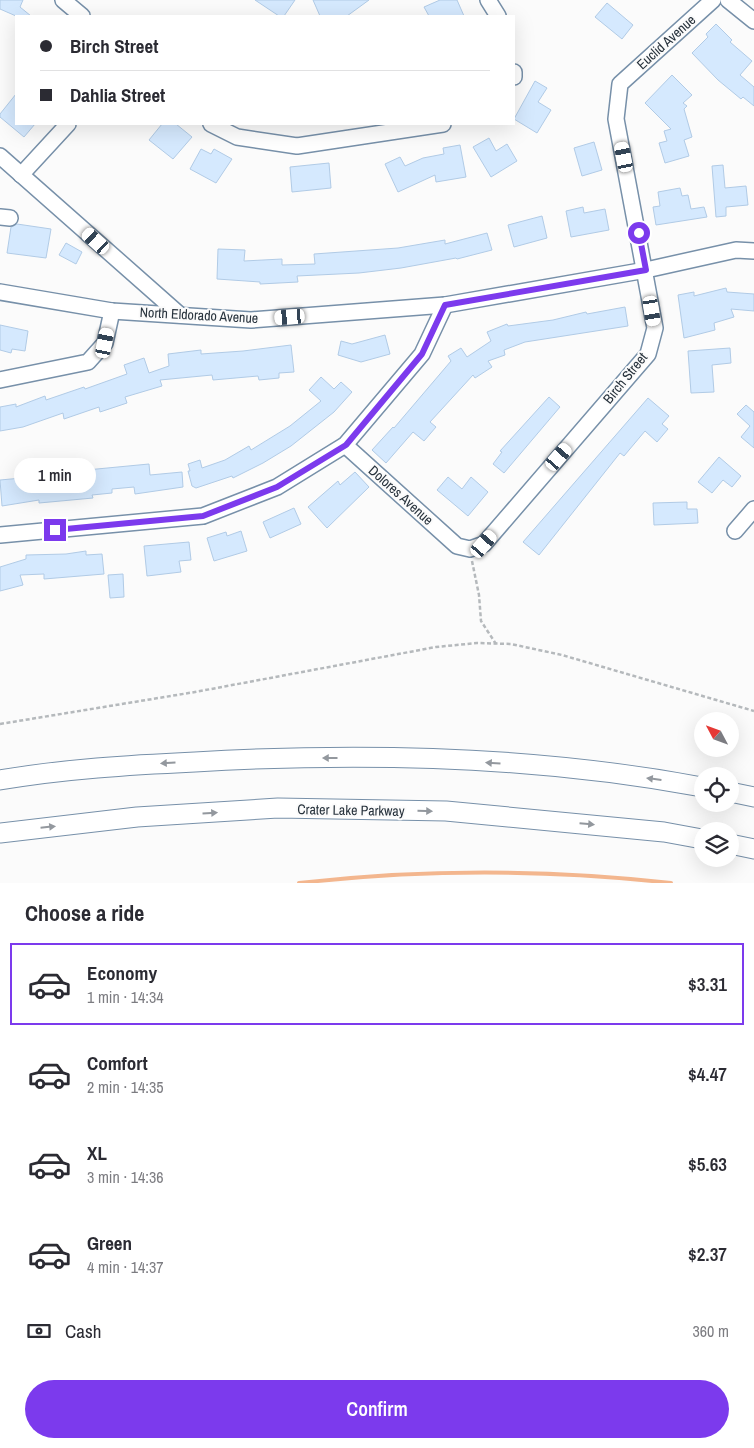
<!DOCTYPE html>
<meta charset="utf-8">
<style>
:root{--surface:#fff;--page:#f7f7f7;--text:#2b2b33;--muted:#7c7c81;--line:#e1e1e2;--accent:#7c3aed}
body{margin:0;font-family:"Archivo Narrow",sans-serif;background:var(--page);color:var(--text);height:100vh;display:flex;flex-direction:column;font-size:19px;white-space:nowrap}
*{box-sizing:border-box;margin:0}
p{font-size:16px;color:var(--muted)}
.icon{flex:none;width:28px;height:28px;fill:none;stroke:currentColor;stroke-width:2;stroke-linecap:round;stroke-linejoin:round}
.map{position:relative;height:883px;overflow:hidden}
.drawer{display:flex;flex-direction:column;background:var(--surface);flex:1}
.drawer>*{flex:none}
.top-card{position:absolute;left:15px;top:15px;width:500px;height:110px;border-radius:0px;box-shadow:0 5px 20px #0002;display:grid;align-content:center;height:110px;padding:0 25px;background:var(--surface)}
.needle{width:32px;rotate:311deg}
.tools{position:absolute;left:694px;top:712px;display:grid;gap:10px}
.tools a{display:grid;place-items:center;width:45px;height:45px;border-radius:50%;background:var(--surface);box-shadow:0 5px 20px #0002;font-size:25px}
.end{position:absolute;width:22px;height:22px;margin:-11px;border:6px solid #7c3aed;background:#fff;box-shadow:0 0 0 2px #fff}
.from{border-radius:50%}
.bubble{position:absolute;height:35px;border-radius:18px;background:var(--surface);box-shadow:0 5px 20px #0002;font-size:16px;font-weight:600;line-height:35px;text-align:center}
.car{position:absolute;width:15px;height:30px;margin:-15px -8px;border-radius:6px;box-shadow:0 0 4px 1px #0007;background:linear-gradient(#fff 24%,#345 0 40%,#fff 0 76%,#345 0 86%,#fff 0)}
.top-card b{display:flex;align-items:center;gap:18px;height:48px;font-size:19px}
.top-card b+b{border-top:1px solid var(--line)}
.top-card i{width:12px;height:12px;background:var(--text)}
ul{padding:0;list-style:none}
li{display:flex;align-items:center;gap:15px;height:82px;margin:0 10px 8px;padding:0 15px;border:2px solid transparent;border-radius:0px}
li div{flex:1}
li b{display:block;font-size:19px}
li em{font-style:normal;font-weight:600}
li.on{border-color:var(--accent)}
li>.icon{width:45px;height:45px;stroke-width:1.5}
h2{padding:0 25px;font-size:22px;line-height:60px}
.pay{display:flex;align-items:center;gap:12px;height:55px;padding:0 25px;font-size:19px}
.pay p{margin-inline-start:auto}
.cta{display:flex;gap:10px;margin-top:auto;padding:10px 25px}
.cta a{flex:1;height:58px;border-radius:30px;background:var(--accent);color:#fff;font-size:20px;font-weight:600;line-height:58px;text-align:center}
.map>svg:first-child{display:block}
</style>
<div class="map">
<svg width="754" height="883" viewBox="0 0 754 883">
<rect width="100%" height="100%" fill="#fbfbfb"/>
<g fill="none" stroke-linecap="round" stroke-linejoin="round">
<path stroke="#f3b68e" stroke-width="4" d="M299 883C423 869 546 869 671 883"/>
</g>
<g fill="#d5e9fe" stroke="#b1cbe6">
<path d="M0 0H23L20 7 31 16H16L0 9Z"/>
<path d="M255 0H295L284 16H279Z"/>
<path d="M313 0H369L347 16H320Z"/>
<path d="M440 0H457L464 16H429L424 7Z"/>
<path d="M607 3 633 25 622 39 595 17Z"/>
<path d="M716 24 732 40 730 42 752 61 740 75 754 87V106L743 97 741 99 718 80 692 53 708 37 706 34Z"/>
<path d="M672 75 692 95 683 103 687 106 684 109 692 137 684 140 689 156 665 163 659 143 667 141 664 131 671 129 645 103Z"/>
<path d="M535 81 547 88 538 102 551 110 537 133 514 119Z"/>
<path d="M16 94V124H35L24 137 0 117V114Z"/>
<path d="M162 124H176L192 137 173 159 149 140Z"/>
<path d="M489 138 496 151 507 144 517 161 491 177 473 147Z"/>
<path d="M594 142 602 170 582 176 574 148Z"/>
<path d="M460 145 466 177 436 182 435 175 398 192 385 164 400 157 405 166 423 158 444 154 443 148Z"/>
<path d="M201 149 211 154 214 149 232 159 216 183 190 169Z"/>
<path d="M329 163 331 188 292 192 290 167Z"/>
<path d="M723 165 725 188 746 186 748 205 726 207V216L716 217 712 166Z"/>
<path d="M680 188 682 196 688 195 691 209 704 207 707 217 656 225 653 207 660 206 658 192Z"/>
<path d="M583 207 584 213 605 209 609 230 571 237 566 211Z"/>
<path d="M542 216 547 238 514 247 508 225Z"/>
<path d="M17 224 51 229 46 258 7 253 11 227Z"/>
<path d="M487 233 492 250 457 259 456 258 401 268 359 273 297 276 298 282 260 284V282L217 279 218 249 245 250 244 261 282 259V265L315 264 314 254 398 248 445 240V244Z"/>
<path d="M66 243 82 252 76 264 59 255Z"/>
<path d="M726 288 727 292 754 294V311L731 309 734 317 714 323 715 330 684 338 678 295 694 292V296Z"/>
<path d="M625 307 628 326 525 342 504 350 505 355 488 361 492 367 475 378 473 375 430 422 436 427 424 441 413 432 386 463 372 450 393 427 394 428 451 361 448 356 461 348 467 357 491 341 487 332 507 324 508 326 553 320 586 312 587 314Z"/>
<path d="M0 325 28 331 25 351 12 349 11 353 0 350Z"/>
<path d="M385 335 390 354 361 362 338 355 341 341 352 344Z"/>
<path d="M291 345 294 372 279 373V378L259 380 258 376 213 380 212 375 160 380 162 386 125 397 127 403 100 412 99 407 64 419 63 413 23 427 0 431V407L16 404V407L45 396 46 400 84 387 85 389 127 374 124 365 144 358 149 373 169 366 168 354 201 350V354L243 351Z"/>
<path d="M730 348 731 363 712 365 714 392 691 393 688 351Z"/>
<path d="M321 377 334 389 341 382 352 392 334 412 291 446 263 463 233 478 232 476 196 488 192 486 188 471H190L188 464 200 460 202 468 225 460 249 446 251 450 290 426 321 401 309 390Z"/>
<path d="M549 397 560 407 504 473 493 464 502 452 500 451Z"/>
<path d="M648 398 669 416 662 424 668 429 657 442 645 431 624 456 620 453 539 555 523 542Z"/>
<path d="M746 405 754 412V448L741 437 750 426 737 414Z"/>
<path d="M719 457 741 476 732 487 723 480 712 493 698 482Z"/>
<path d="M149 464 150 475 182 472 183 487 135 494 134 487 112 489V493L92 495 93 498 39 503V500L2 506 0 480 33 477 34 482 76 480V471Z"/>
<path d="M355 472 369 487 327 528 308 507 338 481 340 485Z"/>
<path d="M448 477 462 489 471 477 488 492 468 516 437 490Z"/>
<path d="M687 502V509H697L698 523 654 525 653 503Z"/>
<path d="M294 508 301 524 270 538 263 522Z"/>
<path d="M241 531 247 551 214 561 207 538 226 532 227 536Z"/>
<path d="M189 542 191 560 179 561 181 572 147 576 144 546Z"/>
<path d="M86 551V555L102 554 104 574 44 579V574L20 575 23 585 0 591V567L26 559V555L66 554Z"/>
<path d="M123 574 124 597 110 598 108 575Z"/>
</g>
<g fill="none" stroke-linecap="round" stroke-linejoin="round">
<defs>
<g id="minor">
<path d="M63 0 82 16"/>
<path d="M488 0 498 16"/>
<path d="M728 0 754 21"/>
<path d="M514 72V77"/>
<path d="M211 124 237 137 297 146 443 124"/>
<path d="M0 156 180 315"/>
<path d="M21 175 68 124"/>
<path d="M0 217 10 218"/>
<path d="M0 292 112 311 251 320 445 305 646 270 736 250 754 251"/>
<path d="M0 380 88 362 105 343 112 311"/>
<path d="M345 445 457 546 470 549 484 544 648 354 655 328 616 119 620 84 713 0"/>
<path d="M735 531 754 509"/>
<path d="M0 535 203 516 277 487 345 445 422 354 445 305"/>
</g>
<g id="major">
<path d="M0 780C64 769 130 765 195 762 363 752 537 756 702 787"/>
<path d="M730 792 754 797"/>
<path d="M0 833 137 817 278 808 446 811 664 832 702 839"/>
<path d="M730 844 754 849"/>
</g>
</defs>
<use href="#minor" stroke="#7790a9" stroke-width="18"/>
<use href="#major" stroke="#7790a9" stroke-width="21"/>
<g stroke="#b5b9bc" stroke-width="2.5" stroke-dasharray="4 2.5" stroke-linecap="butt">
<path d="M472 561 479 595 481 621 496 644"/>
<path d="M0 724 195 692 436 647 477 643 511 644 562 655 754 711"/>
</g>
<use href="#minor" stroke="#fff" stroke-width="15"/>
<use href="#major" stroke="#fff" stroke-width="19"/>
</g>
<defs><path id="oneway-solid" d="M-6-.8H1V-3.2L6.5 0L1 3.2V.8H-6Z" transform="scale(1.25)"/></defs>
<g fill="#93989e">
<use href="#oneway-solid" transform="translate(330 758) rotate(180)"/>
<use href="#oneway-solid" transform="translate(168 763) rotate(177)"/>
<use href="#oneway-solid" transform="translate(493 763) rotate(-176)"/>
<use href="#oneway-solid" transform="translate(654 779) rotate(-173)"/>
<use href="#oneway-solid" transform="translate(425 811) rotate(1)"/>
<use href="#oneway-solid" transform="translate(210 813) rotate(-4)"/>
<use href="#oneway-solid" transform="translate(587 824) rotate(5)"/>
<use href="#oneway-solid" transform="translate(48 827) rotate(-6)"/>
</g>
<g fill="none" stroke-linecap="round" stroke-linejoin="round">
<path stroke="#7c3aed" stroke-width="6" d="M55 530 203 516 277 487 346 445 422 354 445 305 646 270 639 233"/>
</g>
<g text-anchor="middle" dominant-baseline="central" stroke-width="4" stroke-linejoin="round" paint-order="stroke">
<g font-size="14" fill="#27323c" stroke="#fbfbfb">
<text transform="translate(666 42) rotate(-42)">Euclid Avenue</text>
<text transform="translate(199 315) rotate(3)">North Eldorado Avenue</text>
<text transform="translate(625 378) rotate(-51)">Birch Street</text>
<text transform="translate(401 495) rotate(42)">Dolores Avenue</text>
<text transform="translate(351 810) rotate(1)">Crater Lake Parkway</text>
</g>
</g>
</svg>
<div class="tools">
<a><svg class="needle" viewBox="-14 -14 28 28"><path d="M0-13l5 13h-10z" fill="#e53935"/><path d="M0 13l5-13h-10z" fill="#7c7c81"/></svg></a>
<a><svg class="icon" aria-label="locate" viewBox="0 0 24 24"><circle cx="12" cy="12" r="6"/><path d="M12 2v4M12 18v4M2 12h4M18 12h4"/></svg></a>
<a><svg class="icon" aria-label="layers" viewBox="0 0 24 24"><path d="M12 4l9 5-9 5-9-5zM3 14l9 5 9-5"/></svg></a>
</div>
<i class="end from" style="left:639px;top:233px"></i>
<i class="end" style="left:55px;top:530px"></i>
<div class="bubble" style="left:14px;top:458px;width:82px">1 min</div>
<i class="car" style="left:624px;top:157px;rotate:349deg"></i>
<i class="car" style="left:96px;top:241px;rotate:312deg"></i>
<i class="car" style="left:652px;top:311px;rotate:171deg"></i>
<i class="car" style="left:290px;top:317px;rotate:266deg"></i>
<i class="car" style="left:105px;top:343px;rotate:11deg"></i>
<i class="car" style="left:559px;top:457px;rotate:41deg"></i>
<i class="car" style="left:484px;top:544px;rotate:41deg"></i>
<div class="top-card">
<b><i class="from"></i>Birch Street</b>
<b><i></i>Dahlia Street</b>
</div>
</div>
<section class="drawer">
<h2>Choose a ride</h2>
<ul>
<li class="on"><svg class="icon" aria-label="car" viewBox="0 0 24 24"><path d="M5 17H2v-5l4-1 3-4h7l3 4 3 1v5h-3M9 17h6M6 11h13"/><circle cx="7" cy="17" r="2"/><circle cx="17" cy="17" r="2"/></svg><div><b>Economy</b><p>1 min · 14:34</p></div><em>$3.31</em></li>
<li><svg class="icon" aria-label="car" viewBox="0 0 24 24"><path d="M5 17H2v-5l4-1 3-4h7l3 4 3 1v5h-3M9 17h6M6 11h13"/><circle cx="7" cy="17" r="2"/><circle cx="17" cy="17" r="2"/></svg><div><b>Comfort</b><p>2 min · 14:35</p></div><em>$4.47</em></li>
<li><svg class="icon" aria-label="car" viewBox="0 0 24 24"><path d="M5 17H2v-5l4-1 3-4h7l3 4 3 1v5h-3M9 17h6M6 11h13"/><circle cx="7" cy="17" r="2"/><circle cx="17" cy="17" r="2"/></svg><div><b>XL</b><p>3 min · 14:36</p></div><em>$5.63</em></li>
<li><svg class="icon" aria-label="car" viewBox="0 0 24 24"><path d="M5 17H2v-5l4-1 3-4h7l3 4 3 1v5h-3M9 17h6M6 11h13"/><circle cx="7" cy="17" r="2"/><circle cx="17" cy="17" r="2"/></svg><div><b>Green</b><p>4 min · 14:37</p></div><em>$2.37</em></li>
</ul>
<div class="pay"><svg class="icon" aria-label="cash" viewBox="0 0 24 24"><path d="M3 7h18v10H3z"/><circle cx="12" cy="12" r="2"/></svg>Cash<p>360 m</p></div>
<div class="cta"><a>Confirm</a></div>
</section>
